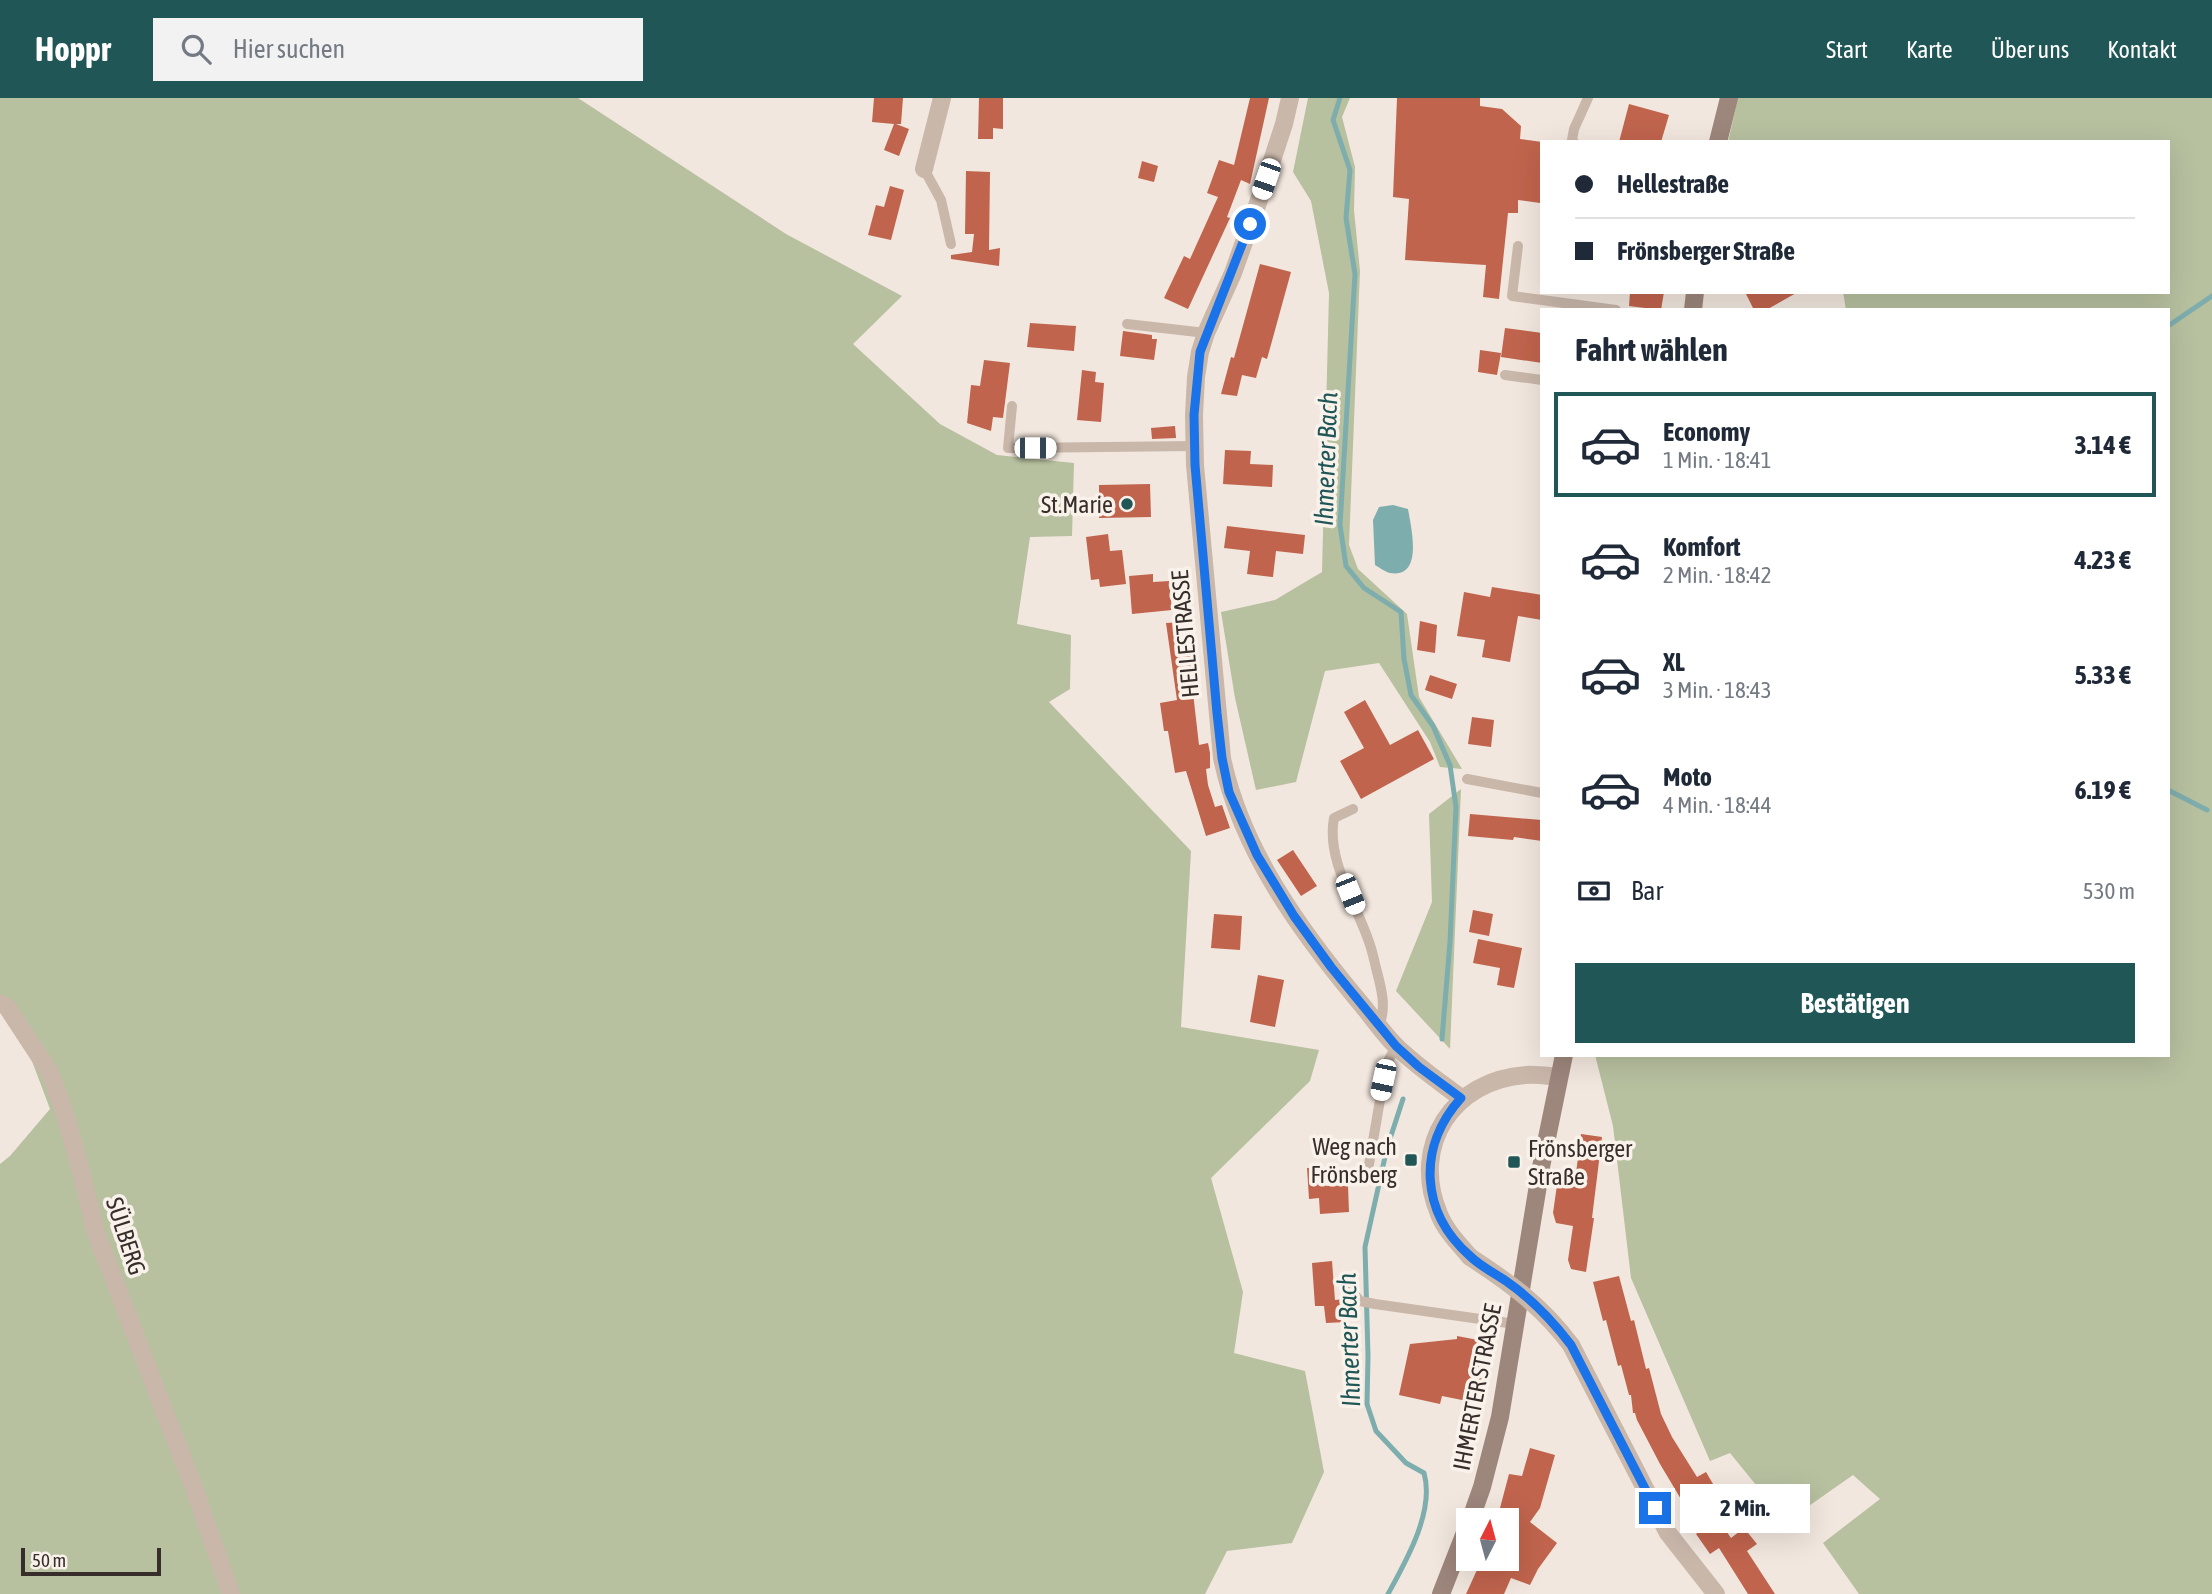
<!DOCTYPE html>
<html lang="de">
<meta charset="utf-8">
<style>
:root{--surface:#fff;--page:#f2f2f3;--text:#1f2937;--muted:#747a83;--line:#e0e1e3;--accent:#215657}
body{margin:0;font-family:"Asap Condensed",sans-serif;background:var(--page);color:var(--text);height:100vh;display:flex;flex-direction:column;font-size:26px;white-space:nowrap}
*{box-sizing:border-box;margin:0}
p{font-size:23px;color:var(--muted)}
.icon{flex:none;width:38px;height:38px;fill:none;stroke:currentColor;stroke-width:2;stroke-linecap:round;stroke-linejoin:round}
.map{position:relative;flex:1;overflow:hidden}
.details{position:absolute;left:1540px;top:210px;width:630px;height:749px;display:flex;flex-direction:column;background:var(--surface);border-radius:0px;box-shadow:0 7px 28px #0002}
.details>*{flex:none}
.guide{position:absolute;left:1540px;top:42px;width:630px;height:154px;border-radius:0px;box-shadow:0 7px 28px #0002;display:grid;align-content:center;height:154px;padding:0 35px;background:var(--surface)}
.needle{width:46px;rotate:6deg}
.tools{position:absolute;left:1456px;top:1410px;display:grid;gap:14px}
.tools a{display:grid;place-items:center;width:63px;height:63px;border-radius:0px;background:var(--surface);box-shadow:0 7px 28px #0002;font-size:35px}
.scale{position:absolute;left:21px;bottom:18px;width:140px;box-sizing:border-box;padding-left:7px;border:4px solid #372d2a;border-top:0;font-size:19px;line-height:24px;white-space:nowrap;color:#372d2a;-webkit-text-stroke:5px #f9f2eb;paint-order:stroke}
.end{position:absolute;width:32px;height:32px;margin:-16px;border:9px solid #1a73e8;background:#fff;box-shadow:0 0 0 4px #fff}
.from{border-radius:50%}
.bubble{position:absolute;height:49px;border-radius:0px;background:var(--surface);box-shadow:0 7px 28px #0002;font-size:23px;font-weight:700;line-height:49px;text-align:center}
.car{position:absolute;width:21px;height:42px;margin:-21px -10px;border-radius:9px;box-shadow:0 0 5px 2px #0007;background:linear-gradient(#fff 24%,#345 0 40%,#fff 0 76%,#345 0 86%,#fff 0)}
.guide b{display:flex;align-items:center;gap:24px;height:66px;font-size:26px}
.guide b+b{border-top:2px solid var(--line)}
.guide i{width:18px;height:18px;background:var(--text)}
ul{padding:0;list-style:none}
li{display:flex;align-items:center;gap:21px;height:105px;margin:0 14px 10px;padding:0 21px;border:4px solid transparent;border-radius:0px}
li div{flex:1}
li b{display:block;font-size:26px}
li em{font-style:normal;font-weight:700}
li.active{border-color:var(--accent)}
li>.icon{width:63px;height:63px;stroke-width:1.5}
h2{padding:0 35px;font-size:32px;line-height:84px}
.pay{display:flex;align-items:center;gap:18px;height:77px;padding:0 35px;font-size:26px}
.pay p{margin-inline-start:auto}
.button{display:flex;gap:14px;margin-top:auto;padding:14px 35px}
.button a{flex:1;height:80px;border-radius:0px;background:var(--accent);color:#fff;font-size:28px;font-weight:700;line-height:80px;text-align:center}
header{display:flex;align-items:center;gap:42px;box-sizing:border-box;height:98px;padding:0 35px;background:var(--accent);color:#fff}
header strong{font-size:33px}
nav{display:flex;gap:38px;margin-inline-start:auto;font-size:24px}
.search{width:490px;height:63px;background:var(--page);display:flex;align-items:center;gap:18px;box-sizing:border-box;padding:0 24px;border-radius:0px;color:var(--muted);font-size:26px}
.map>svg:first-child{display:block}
</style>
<header>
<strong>Hoppr</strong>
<div class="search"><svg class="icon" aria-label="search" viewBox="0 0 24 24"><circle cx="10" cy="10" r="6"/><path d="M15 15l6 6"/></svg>Hier suchen</div>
<nav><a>Start</a><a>Karte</a><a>Über uns</a><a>Kontakt</a></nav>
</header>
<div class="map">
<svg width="2212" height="1496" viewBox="0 0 2212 1496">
<rect width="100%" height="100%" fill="#f2e7de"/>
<g fill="#b7c09f">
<path d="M0 0H578L786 136 902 198 853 246 940 326 997 357 1074 365 1072 438 1030 439 1017 526 1071 537 1070 591 1049 604 1191 753 1181 929 1319 952 1310 983 1211 1080 1243 1194 1234 1255 1305 1273 1324 1374 1292 1445 1227 1453 1205 1496H0V1066L10 1058 50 1011 26 947 0 897Z"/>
<path d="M1308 0H1350L1342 19 1355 69 1354 112 1360 173 1349 447 1358 471 1407 516 1419 599 1462 671 1440 669 1430 644 1379 565 1325 573 1296 684 1256 692 1235 600 1221 514 1275 502 1322 474 1329 195 1311 103 1293 74Z"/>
<path d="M1738 0H2212V1496H1859L1823 1445 1880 1401 1853 1377 1786 1424 1730 1355 1710 1363 1631 1180 1613 1028 1595 957H2168V212H1846L1843 194H2168V44H1728Z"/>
<path d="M1461 691 1450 951 1396 893 1432 804 1429 716Z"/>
</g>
<path fill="#7eadad" d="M1393 407 1408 411C1411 429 1424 481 1390 475 1385 474 1379 469 1375 467L1373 422 1379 409Z"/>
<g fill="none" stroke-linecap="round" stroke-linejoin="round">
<g stroke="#7eadad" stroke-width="5">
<path d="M1340 0 1333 22 1350 72 1346 120 1355 176 1340 427 1346 468 1364 490 1401 514 1404 561 1411 597 1433 628 1450 667 1456 709 1450 844 1442 941"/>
<path d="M2168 228 2212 198"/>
<path d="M2168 692 2207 712"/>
<path d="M1388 1496C1406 1463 1435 1413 1424 1375L1406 1365 1376 1333 1367 1306 1368 1258 1365 1149 1387 1050 1403 1001"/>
</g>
</g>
<g fill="#c0644d">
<path d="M874 0H903L901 26H896L909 31 899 58 884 52 894 26 872 24Z"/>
<path d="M979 0H1003V31L993 30V41H978Z"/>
<path d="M1250 0H1269L1250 86 1241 82 1227 119 1230 120 1188 211 1164 200 1184 158 1190 161 1218 99 1207 95 1219 62 1234 67Z"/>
<path d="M1397 0H1480V8L1502 11 1521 28 1520 41 1542 44 1540 105 1518 102V115H1508L1499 201 1483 199 1486 167 1405 162 1409 101 1393 99Z"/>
<path d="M1629 6 1669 17 1661 44H1619Z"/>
<path d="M1142 63 1158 68 1154 84 1138 80Z"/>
<path d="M966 73 990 74 989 152 1000 150 999 168 951 161V157L972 154 974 136H965Z"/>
<path d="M890 88 904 92 891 142 868 137 876 107 884 109Z"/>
<path d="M1260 166 1291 174 1267 261 1262 259 1256 280 1242 277 1237 298 1221 296 1231 259 1234 260Z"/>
<path d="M1630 194H1664L1661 212 1629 208Z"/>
<path d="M1745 194H1798L1766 212H1754Z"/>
<path d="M1030 225 1076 228 1074 253 1027 249Z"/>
<path d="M1505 230 1542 235V265L1501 259Z"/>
<path d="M1123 233 1152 237V241H1157L1154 262 1120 258Z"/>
<path d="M1480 252 1501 255 1497 277 1478 274Z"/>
<path d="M984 262 1010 265 1003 320 993 319 991 333 967 325 971 287 980 288Z"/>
<path d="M1082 272 1096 274 1095 284 1104 285 1101 324 1077 322Z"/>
<path d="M1175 328 1176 340 1152 341 1151 330Z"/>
<path d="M1225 352 1251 353 1250 366 1273 367 1272 389 1223 386Z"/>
<path d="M1150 386 1151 419 1099 420V387Z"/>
<path d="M1227 428 1305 437 1303 456 1276 453 1273 479 1247 476 1250 453 1224 450Z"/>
<path d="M1108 436 1110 453 1122 452 1126 486 1100 489 1099 481 1091 482 1086 439Z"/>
<path d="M1153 476V484L1169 483 1172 512 1132 516 1129 478Z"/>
<path d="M1492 489 1542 497V522L1518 518 1510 564 1482 559 1485 542 1457 538 1464 494 1490 499Z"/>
<path d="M1420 523 1437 527 1435 555 1417 552Z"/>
<path d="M1181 524 1183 549 1192 547 1197 585 1192 586 1199 647 1208 645 1210 655V670L1206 671 1208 687 1215 709 1222 707 1230 730 1206 738 1186 673 1175 675 1168 633H1164L1160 605 1177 602 1166 525Z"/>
<path d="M1430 577 1457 586 1452 601 1425 592Z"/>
<path d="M1365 602 1390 647 1418 632 1434 661 1361 701 1340 663 1364 650 1344 614Z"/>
<path d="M1472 619 1494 622 1491 649 1468 646Z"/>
<path d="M1470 716 1542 722V743L1514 739 1513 742 1468 738Z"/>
<path d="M1293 752 1317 788 1301 798 1277 762Z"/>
<path d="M1473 812 1493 816 1489 838 1469 834Z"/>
<path d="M1214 816 1242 818 1240 852 1211 850Z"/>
<path d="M1478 841 1522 850 1514 890 1497 887 1500 870 1473 865Z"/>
<path d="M1258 877 1284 882 1275 929 1250 924Z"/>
<path d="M1581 1036 1602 1039 1592 1120H1594L1586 1174 1571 1171 1568 1162 1573 1128 1556 1125 1553 1115 1558 1080 1575 1083Z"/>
<path d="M1325 1069 1326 1088 1348 1087 1349 1114 1320 1116 1319 1100 1309 1101 1307 1070Z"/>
<path d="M1332 1163 1335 1202 1345 1201 1347 1224 1326 1225 1324 1208H1315L1312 1165Z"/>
<path d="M1619 1178 1631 1223 1634 1222 1646 1271 1649 1270 1661 1316 1672 1339 1697 1379 1706 1374 1726 1408 1714 1415 1731 1440 1744 1430 1757 1446 1747 1453 1775 1496H1748L1719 1450 1710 1456 1696 1436 1700 1433 1660 1366 1637 1322 1635 1315H1633L1631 1297H1629L1621 1267 1618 1268 1606 1222 1603 1223 1593 1184Z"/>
<path d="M1457 1238 1494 1245 1482 1306 1442 1298 1440 1306 1399 1297 1410 1246 1457 1241Z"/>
<path d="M1530 1350 1555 1357 1540 1410 1530 1424 1557 1445 1538 1471 1530 1487 1511 1480 1504 1496H1466L1482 1461H1507V1411L1500 1410 1509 1376 1522 1378Z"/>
</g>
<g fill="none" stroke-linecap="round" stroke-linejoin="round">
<g stroke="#c9b7aa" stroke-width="10">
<path d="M1574 44 1572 42 1574 31 1588 0"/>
<path d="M924 71 941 102 951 146"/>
<path d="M1518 148 1512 198 1616 212"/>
<path d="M1127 226 1206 235"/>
<path d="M1505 277 1542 282"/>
<path d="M1012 308 1008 350 1194 348"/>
<path d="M1467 681 1542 695"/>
<path d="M1353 711 1334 720C1326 762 1356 805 1369 844 1372 852 1374 861 1376 870 1381 889 1387 909 1379 928"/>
<path d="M1367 1078 1386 967 1396 948"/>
<path d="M1350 1191 1360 1203 1375 1206 1515 1226"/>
</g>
<g stroke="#c9b7aa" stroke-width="18">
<path d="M1290 0 1284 26 1259 102 1233 175 1206 235 1200 254 1196 279 1194 317 1195 367 1222 660C1241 751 1299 831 1357 901 1371 917 1383 936 1398 950 1418 969 1440 984 1461 1000"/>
<path d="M924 71 942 0"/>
<path d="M0 905 7 909 49 973 64 1013 78 1062 96 1135 195 1393 231 1496"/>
</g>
<g stroke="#c9b7aa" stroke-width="18">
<path d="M1470 1159C1459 1146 1445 1132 1439 1116 1410 1047 1453 982 1526 977 1536 976 1548 978 1558 979"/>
<path d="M1571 1247 1668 1435 1716 1496"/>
</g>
<g stroke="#9d867c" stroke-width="18">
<path d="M1718 44 1729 0"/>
<path d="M1693 212 1695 194"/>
<path d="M1470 1423 1482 1389 1500 1319 1541 1069 1564 957"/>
<path d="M1441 1496 1468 1427"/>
</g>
<path stroke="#c9b7aa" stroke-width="18" d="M1470 1159C1510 1185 1542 1208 1571 1247"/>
</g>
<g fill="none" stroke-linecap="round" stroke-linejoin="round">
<path stroke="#1a73e8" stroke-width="9" d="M1250 126 1200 254 1194 317 1195 367 1217 615 1222 660 1229 694 1257 757 1294 818 1331 869 1396 948 1419 969 1461 1000C1417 1049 1420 1114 1470 1158 1480 1168 1494 1175 1506 1183 1532 1201 1552 1222 1571 1247L1655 1410"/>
</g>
<g fill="#215657" stroke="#f9f2eb" stroke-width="2.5">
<circle cx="1127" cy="406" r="7"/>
<rect x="1404" y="1055" width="14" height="14" rx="3.5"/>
<rect x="1507" y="1057" width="14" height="14" rx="3.5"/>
</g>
<g text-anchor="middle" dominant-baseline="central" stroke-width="7" stroke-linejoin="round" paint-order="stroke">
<g font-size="24" fill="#372d2a" stroke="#f9f2eb" text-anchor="end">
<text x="1113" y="406">St.Marie</text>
<text x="1397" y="1048">Weg nach<tspan x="1397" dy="28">Frönsberg</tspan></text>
<text x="1528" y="1050" text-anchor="start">Frönsberger<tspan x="1528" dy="28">Straße</tspan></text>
</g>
<g font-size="24" fill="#372d2a" stroke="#f9f2eb">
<text transform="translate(1185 536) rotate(-95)">HELLESTRASSE</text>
<text transform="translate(126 1138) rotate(72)">SÜLBERG</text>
<text transform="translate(1477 1289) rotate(-79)">IHMERTER STRASSE</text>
</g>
<g font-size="26" font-style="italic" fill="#215657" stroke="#f9f2eb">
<text transform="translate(1326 361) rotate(-88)">Ihmerter Bach</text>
<text transform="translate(1349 1242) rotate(-92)">Ihmerter Bach</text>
</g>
</g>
</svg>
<div class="tools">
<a><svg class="needle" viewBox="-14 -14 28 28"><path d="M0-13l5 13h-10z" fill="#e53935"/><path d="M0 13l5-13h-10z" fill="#747a83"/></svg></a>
</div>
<div class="scale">50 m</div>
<i class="end from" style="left:1250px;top:126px"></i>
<i class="end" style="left:1655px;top:1410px"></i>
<div class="bubble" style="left:1680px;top:1386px;width:130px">2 Min.</div>
<i class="car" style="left:1266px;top:81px;rotate:199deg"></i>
<i class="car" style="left:1035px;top:350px;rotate:90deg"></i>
<i class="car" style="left:1350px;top:796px;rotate:158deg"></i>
<i class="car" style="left:1383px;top:982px;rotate:192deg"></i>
<div class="guide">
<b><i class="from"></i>Hellestraße</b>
<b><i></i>Frönsberger Straße</b>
</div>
<section class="details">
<h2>Fahrt wählen</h2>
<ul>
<li class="active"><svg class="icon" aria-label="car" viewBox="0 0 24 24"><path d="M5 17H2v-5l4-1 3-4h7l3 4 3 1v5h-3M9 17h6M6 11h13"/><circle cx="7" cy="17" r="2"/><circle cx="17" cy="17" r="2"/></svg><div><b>Economy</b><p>1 Min. · 18:41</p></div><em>3.14 €</em></li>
<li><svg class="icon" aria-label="car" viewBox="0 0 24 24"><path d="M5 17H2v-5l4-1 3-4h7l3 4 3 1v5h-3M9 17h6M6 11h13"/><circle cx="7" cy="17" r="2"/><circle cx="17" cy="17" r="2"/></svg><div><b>Komfort</b><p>2 Min. · 18:42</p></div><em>4.23 €</em></li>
<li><svg class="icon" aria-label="car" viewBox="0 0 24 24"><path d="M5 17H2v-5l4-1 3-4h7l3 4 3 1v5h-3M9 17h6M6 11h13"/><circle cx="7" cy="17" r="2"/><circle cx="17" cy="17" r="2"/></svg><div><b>XL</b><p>3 Min. · 18:43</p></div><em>5.33 €</em></li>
<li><svg class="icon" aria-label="car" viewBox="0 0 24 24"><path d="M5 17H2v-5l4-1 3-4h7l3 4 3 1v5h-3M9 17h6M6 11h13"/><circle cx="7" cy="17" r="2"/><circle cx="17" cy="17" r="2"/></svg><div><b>Moto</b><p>4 Min. · 18:44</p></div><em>6.19 €</em></li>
</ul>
<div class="pay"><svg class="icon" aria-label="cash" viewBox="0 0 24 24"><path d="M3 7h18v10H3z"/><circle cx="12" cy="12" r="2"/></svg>Bar<p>530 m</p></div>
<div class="button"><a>Bestätigen</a></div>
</section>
</div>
